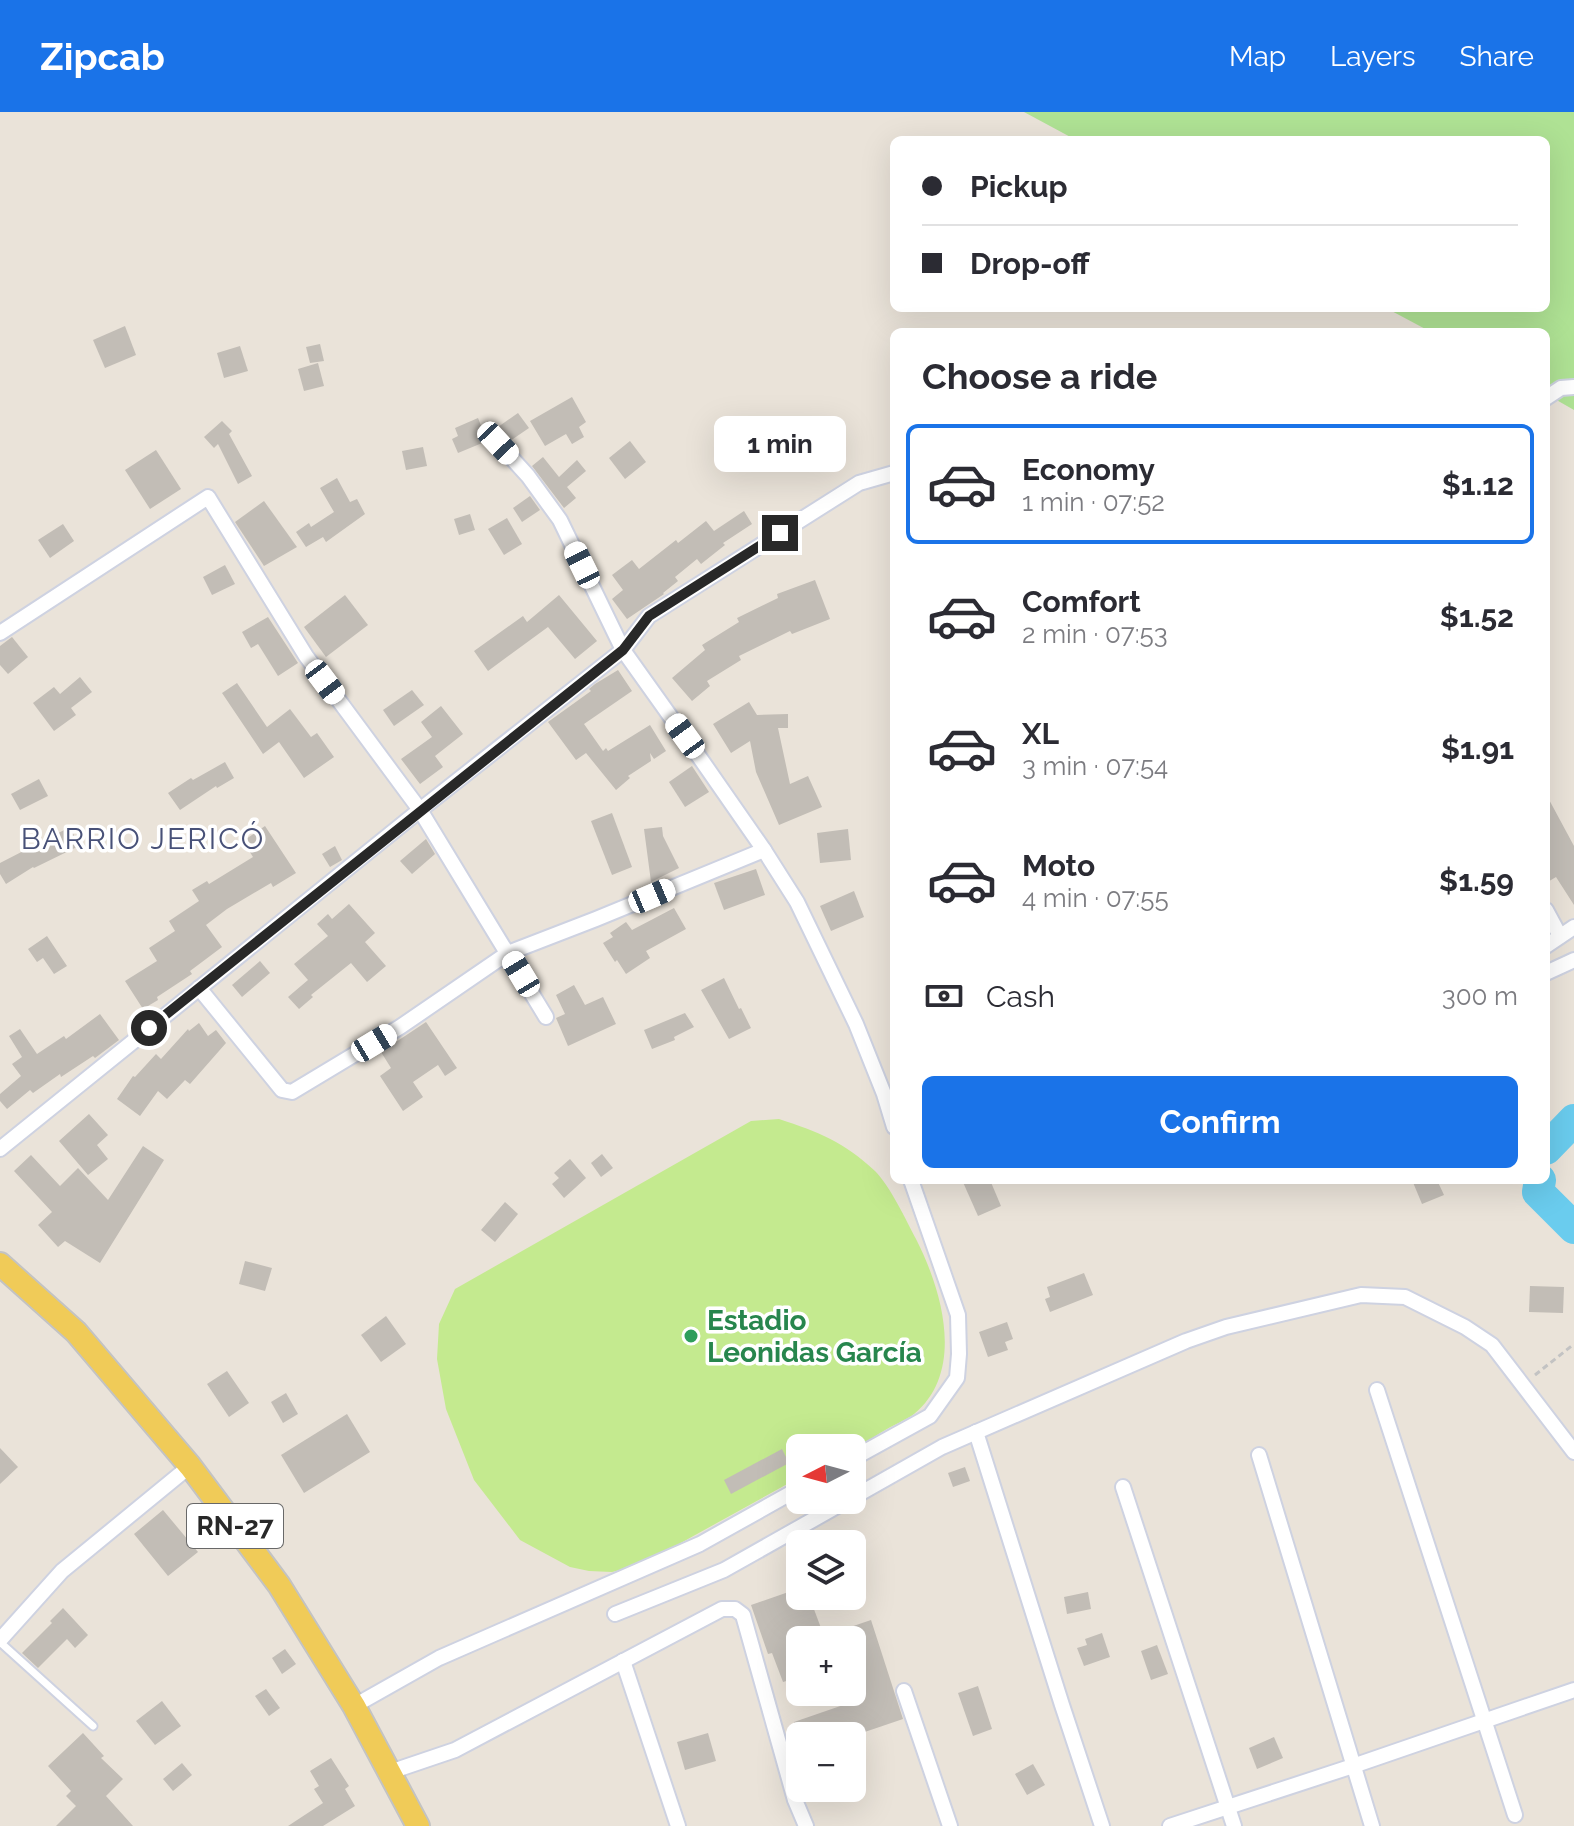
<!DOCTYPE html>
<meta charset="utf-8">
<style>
:root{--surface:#fff;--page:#f7f7f7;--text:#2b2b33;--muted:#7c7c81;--line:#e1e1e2;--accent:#1a73e8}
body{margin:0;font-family:Raleway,sans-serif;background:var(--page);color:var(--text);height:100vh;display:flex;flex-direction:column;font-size:30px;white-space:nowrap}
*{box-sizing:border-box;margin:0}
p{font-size:26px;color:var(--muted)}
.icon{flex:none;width:44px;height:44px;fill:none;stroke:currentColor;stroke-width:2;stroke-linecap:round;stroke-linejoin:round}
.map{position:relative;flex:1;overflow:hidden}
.side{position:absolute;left:890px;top:216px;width:660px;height:856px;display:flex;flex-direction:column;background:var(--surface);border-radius:12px;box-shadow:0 8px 32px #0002}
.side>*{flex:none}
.hud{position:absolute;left:890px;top:24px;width:660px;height:176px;border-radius:12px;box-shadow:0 8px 32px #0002;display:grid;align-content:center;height:176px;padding:0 32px;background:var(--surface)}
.needle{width:52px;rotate:264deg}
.fabs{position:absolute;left:786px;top:1322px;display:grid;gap:16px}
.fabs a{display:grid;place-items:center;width:80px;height:80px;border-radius:12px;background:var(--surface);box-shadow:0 8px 32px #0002;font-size:40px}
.end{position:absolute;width:36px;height:36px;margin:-18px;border:10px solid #282828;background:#fff;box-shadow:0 0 0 4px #fff}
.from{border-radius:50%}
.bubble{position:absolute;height:56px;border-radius:12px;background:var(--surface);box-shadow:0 8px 32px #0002;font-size:26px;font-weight:700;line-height:56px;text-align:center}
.car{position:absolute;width:24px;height:48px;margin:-24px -12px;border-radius:10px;box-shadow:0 0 6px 2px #0007;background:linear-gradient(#fff 24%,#345 0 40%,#fff 0 76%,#345 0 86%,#fff 0)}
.hud b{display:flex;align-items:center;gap:28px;height:76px;font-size:30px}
.hud b+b{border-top:2px solid var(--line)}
.hud i{width:20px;height:20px;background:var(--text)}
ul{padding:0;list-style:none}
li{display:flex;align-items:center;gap:24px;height:120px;margin:0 16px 12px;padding:0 16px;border:4px solid transparent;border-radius:12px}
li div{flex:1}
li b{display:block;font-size:30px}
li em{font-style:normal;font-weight:700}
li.selected{border-color:var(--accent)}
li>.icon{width:72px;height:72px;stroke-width:1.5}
h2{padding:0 32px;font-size:36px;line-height:96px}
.pay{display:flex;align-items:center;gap:20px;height:88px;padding:0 32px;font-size:30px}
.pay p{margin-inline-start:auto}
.primary-button{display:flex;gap:16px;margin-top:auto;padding:16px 32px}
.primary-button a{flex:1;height:92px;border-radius:12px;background:var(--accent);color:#fff;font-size:32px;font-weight:700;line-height:92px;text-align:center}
header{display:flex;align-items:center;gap:48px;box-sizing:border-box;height:112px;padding:0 40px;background:var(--accent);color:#fff}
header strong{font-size:38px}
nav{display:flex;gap:44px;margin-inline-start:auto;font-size:28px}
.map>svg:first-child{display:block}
</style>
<header>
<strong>Zipcab</strong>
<nav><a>Map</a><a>Layers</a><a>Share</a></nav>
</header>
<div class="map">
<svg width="1574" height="1714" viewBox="0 0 1574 1714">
<rect width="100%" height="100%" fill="#eae3d9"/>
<path fill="#afe294" d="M1024 0H1574V298L1546 282V220H1431L1386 196H1546V28H1076Z"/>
<path fill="#c4ea8f" d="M779 1007C819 1020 844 1030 875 1059 890 1074 906 1108 916 1127 942 1178 966 1259 914 1302 906 1308 895 1312 887 1317 876 1323 861 1335 849 1336 833 1338 816 1336 800 1336V1365L641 1453 612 1460 589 1459 570 1455 520 1428 474 1368 446 1297 437 1247 439 1212 455 1177 751 1009Z"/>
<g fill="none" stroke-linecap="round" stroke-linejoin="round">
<g stroke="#6accee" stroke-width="32">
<path d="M1546 1037 1574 1008"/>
<path d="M1540 1068 1538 1080 1574 1116"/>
</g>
</g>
<g fill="#c2bdb6">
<path d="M125 214 136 243 105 256 93 228Z"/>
<path d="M320 232 324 249 310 251 306 235Z"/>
<path d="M240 234 248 259 224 266 217 241Z"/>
<path d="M318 251 324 274 304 279 298 257Z"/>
<path d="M572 285 586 310 579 315 584 325 572 332 566 322 545 334 530 309Z"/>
<path d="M518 301 529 316 510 329 498 315Z"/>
<path d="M748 305 768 328 737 356 717 333Z"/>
<path d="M478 306 487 329 458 341 452 327 458 324 455 316Z"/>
<path d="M222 309 232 319 229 322 252 364 238 372 218 332 214 336 204 325Z"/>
<path d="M630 329 646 350 625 367 609 346Z"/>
<path d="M423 335 427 354 406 358 402 339Z"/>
<path d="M156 338 181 377 150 397 125 358Z"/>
<path d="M543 345 559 365 577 348 586 359 567 375 576 386 564 396 532 354Z"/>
<path d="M337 366 350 390 357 387 365 402 326 430 323 425 306 435 296 420 309 411 311 415 334 400 320 376Z"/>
<path d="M530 384 540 398 522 410 513 396Z"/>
<path d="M264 389 297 435 264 454 235 410Z"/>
<path d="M744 399 752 412 723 431 725 433 701 452 697 447 675 465 678 469 663 481 664 482 627 507 612 487 623 478 612 463 632 448 639 457 676 428 678 431 706 409 714 419Z"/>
<path d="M470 402 475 418 459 423 454 407Z"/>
<path d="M507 406 522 432 504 443 488 417Z"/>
<path d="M63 412 74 429 50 446 38 428Z"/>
<path d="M225 453 235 472 212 483 203 465Z"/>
<path d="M815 468 830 507 792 522 790 519 739 544 741 548 707 569 710 574 692 589 672 566 705 538 702 533 739 510 737 506 778 486 777 482Z"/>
<path d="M345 483 368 513 326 545 304 515Z"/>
<path d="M559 483 597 529 575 547 548 515 488 559 474 539 523 504 527 510Z"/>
<path d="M268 505 298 551 278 564 258 532 251 536 242 520Z"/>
<path d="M12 525 28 545 8 562 0 553V534Z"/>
<path d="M618 558 632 579 584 612 603 639 606 636 608 639 650 613 666 639 654 647 650 641 651 649 628 664 630 666 616 678 586 641 576 648 548 610 591 579 589 577 595 572Z"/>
<path d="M80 565 92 580 71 596 76 603 54 619 33 591 54 575 60 582Z"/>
<path d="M237 571 267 615 290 597 311 625 317 621 334 645 304 666 279 630 263 642 222 581Z"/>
<path d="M412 578 424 593 394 614 383 598Z"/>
<path d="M749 590 757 603 788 602V616H778L790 672 808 664 822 695 779 713 756 660 750 629 731 641 713 612Z"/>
<path d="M441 594 463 622 435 644 443 655 420 672 401 647 432 625 421 610Z"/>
<path d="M225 650 234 666 217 676 216 674 180 698 168 681 191 666 193 668Z"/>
<path d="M692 654 709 680 685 695 669 670Z"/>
<path d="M39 667 48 684 20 698 11 682Z"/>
<path d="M1546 682 1574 734V793L1556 765 1546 771Z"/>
<path d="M612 701 632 755 612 763 591 709Z"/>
<path d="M265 714 296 761 273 775 271 771 227 797 206 813 222 835 190 859 192 862 157 885 158 888 143 897 125 869 157 849 149 836 175 819 169 809 199 789 192 778 207 769 209 772 253 745 243 729Z"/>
<path d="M70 715 79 734 34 756 33 755 6 772 0 762V751Z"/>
<path d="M662 715 663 724 679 756 651 770 644 717Z"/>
<path d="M848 717 851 748 820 751 817 721Z"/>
<path d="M426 727 435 742 412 762 400 749Z"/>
<path d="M335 734 342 748 330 755 322 742Z"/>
<path d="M756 757 765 783 724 798 714 771Z"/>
<path d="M854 779 864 805 831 819 820 794Z"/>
<path d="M349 792 375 821 365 830 386 854 367 870 351 851 311 883 313 885 299 897 288 885 308 868 294 852 328 824 317 812 328 802 332 807Z"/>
<path d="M674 796 686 817 646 839 650 846 626 862 617 848 615 850 603 831 613 825 610 821 626 810 632 818Z"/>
<path d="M47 824 67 854 54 862 43 846 37 850 28 837Z"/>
<path d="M260 849 270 861 242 885 232 873Z"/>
<path d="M724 866 739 897 741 896 751 916 729 927 701 878Z"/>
<path d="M574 873 585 893 603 885 616 912 568 934 556 906 565 902 556 883Z"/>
<path d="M685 901 694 915 674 925 675 928 652 937 644 918Z"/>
<path d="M100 902 119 928 95 946 93 944 61 965 60 962 33 981 30 978 7 997 0 989V982L21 964 12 952 22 945 9 924 20 917 37 942 64 924 66 927Z"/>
<path d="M426 910 457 956 445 964 438 953 413 970 423 985 403 999 380 964 391 956 381 940Z"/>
<path d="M199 911 208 924 216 918 226 931 190 972 185 968 167 987 158 979 140 1004 117 987 133 964 135 965 156 942 161 947 188 917 189 919Z"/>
<path d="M89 1002 108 1023 97 1033 108 1047 88 1063 59 1029Z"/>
<path d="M143 1034 164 1048 100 1151 65 1129 58 1135 38 1113 52 1100 14 1059 31 1043 60 1074 78 1056 108 1088Z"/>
<path d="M602 1042 613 1056 601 1065 591 1051Z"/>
<path d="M570 1047 586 1066 564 1086 552 1072 559 1066 554 1061Z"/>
<path d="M962 1068H990L1001 1094 978 1104Z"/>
<path d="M1412 1068H1437L1444 1083 1422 1092Z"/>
<path d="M505 1090 518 1102 495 1130 481 1118Z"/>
<path d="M245 1149 272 1156 265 1179 239 1172Z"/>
<path d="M1084 1161 1093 1183 1050 1200 1045 1187 1050 1185 1047 1175Z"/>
<path d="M1530 1174 1564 1175 1563 1201 1529 1200Z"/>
<path d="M386 1204 406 1232 381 1250 361 1223Z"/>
<path d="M1007 1210 1013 1227 1005 1230 1008 1238 988 1245 979 1220Z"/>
<path d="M227 1259 249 1291 229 1305 207 1272Z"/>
<path d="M286 1281 298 1302 283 1311 271 1290Z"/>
<path d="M347 1302 370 1340 304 1381 281 1343Z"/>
<path d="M0 1336 18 1355 0 1372Z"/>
<path d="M782 1337 789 1351 731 1382 724 1368Z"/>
<path d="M965 1355 970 1369 953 1375 948 1361Z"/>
<path d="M163 1398 198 1440 168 1464 134 1422Z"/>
<path d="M800 1476V1484H809L824 1524 871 1508 903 1607 853 1624H799L794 1610 852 1590V1528H800V1565L783 1570 772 1541 768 1542 751 1493Z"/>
<path d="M1088 1480 1091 1497 1067 1502 1064 1485Z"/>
<path d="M63 1496 88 1523 75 1536 67 1527 38 1556 22 1541 52 1511 50 1509Z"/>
<path d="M1102 1521 1110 1545 1084 1554 1077 1536 1087 1533 1085 1527Z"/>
<path d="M1157 1533 1168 1562 1151 1568 1141 1539Z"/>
<path d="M285 1537 296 1552 282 1562 272 1546Z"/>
<path d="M978 1574 992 1617 973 1624 958 1581Z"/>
<path d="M266 1577 280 1596 269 1604 255 1584Z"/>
<path d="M162 1589 181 1614 155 1633 136 1609Z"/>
<path d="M83 1621 104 1644 101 1646 123 1667 106 1684 133 1714H56L76 1694 66 1684 71 1679 48 1654Z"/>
<path d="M708 1621 716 1649 685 1658 677 1630Z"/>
<path d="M1274 1625 1283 1646 1257 1657 1249 1636Z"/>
<path d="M331 1646 349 1674 345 1677 355 1694 323 1714H288L323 1691 314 1677 319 1674 310 1659Z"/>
<path d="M182 1651 192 1663 173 1679 163 1667Z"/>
<path d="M1033 1652 1045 1673 1027 1683 1015 1662Z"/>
</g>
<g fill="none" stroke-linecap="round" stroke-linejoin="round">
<defs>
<path id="lane" d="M0 1530 93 1614"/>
<g id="street">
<path d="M1546 286 1561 276 1574 275"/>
<path d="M498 331 528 364 560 408 623 538 700 646 764 738 797 790 856 912 884 982 894 1015"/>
<path d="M0 521 208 385 306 544 420 698 546 905"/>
<path d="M1546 798 1560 824"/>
<path d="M1546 834 1574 815"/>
<path d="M1546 861 1574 848"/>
<path d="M199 876 282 978 292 980 400 915 508 841 596 807 764 738"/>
<path d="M0 1037 420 698 623 538 649 504 859 371 894 361"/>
<path d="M1377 1278 1515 1703"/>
<path d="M976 1320 1062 1593 1102 1714"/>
<path d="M1259 1343 1372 1714"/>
<path d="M852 1347 930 1304 957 1266 959 1242 958 1203 911 1068"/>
<path d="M1123 1375 1234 1714"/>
<path d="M852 1386 942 1335 1186 1229 1226 1215 1361 1183 1405 1185 1465 1215 1492 1233 1574 1340"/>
<path d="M615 1502 724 1458 848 1388"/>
<path d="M0 1528 62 1459 190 1354"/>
<path d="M623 1549 678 1714"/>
<path d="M904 1579 950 1714"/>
<path d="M354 1594 439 1546 700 1432 800 1376"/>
<path d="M390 1660 455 1638 722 1497H735L743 1503 795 1688 806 1714"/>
<path d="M1170 1714 1353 1654 1574 1578"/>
</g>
<path id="primary" d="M0 1152 76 1220 190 1354 279 1473 354 1594 418 1714"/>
</defs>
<use href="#lane" stroke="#ced2e1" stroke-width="11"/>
<use href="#street" stroke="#ced2e1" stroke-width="18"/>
<use href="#primary" stroke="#c3c3c3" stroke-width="26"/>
<path stroke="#c3c3c3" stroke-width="3" stroke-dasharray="6 4" stroke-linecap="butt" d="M1535 1263 1574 1232"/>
<use href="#lane" stroke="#fff" stroke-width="7"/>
<use href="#street" stroke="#fff" stroke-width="14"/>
<use href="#primary" stroke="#f0cb58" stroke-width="22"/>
</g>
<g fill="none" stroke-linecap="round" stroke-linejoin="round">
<path stroke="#282828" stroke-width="10" d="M149 916 623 538 649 504 780 421"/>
</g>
<circle fill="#2e9e5b" stroke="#fff" stroke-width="3" cx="691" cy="1224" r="8"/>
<g text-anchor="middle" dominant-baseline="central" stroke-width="7" stroke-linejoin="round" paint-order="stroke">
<rect fill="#fff" stroke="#686868" stroke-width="2" x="187" y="1392" width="96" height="44" rx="6"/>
<g font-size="26" font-weight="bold" fill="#282828">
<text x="235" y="1414">RN-27</text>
</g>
<g font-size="28" font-weight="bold" fill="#27864d" stroke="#fff" text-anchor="start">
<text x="707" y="1208">Estadio<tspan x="707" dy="32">Leonidas García</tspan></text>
</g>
<g font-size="30" letter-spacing="2" fill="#485178" stroke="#fff">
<text x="143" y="726">BARRIO JERICÓ</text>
</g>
</g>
</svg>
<div class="fabs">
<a><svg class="needle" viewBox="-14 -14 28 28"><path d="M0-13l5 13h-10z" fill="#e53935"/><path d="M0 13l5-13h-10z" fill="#7c7c81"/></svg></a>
<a><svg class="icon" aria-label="layers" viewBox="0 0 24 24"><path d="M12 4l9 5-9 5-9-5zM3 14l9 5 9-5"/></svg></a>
<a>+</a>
<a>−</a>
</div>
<i class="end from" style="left:149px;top:916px"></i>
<i class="end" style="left:780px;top:421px"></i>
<div class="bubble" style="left:714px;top:304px;width:132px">1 min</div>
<i class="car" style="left:498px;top:331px;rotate:137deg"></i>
<i class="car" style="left:582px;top:453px;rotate:334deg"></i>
<i class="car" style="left:325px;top:570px;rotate:143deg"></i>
<i class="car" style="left:685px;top:624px;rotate:324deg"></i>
<i class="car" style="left:652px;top:784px;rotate:67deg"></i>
<i class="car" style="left:521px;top:862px;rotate:329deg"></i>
<i class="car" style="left:374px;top:931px;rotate:59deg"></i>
<div class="hud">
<b><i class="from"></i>Pickup</b>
<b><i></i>Drop-off</b>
</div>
<section class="side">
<h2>Choose a ride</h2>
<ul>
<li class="selected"><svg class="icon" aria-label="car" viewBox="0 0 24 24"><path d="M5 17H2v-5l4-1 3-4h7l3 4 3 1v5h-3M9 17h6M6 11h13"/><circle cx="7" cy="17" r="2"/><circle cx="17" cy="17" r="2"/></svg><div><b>Economy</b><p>1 min · 07:52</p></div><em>$1.12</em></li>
<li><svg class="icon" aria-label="car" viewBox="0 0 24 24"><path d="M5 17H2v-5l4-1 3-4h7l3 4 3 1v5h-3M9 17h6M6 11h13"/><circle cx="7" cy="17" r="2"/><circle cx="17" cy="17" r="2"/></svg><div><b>Comfort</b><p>2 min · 07:53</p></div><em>$1.52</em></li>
<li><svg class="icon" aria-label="car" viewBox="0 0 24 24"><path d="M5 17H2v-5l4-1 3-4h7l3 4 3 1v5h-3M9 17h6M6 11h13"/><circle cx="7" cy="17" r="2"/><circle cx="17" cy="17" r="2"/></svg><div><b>XL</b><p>3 min · 07:54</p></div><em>$1.91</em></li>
<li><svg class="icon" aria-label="car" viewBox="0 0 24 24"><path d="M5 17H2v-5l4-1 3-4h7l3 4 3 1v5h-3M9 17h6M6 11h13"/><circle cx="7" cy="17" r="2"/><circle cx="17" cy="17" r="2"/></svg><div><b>Moto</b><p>4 min · 07:55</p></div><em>$1.59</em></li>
</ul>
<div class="pay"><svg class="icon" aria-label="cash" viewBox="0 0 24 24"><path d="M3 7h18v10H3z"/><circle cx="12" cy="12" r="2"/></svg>Cash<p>300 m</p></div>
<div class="primary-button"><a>Confirm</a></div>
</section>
</div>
